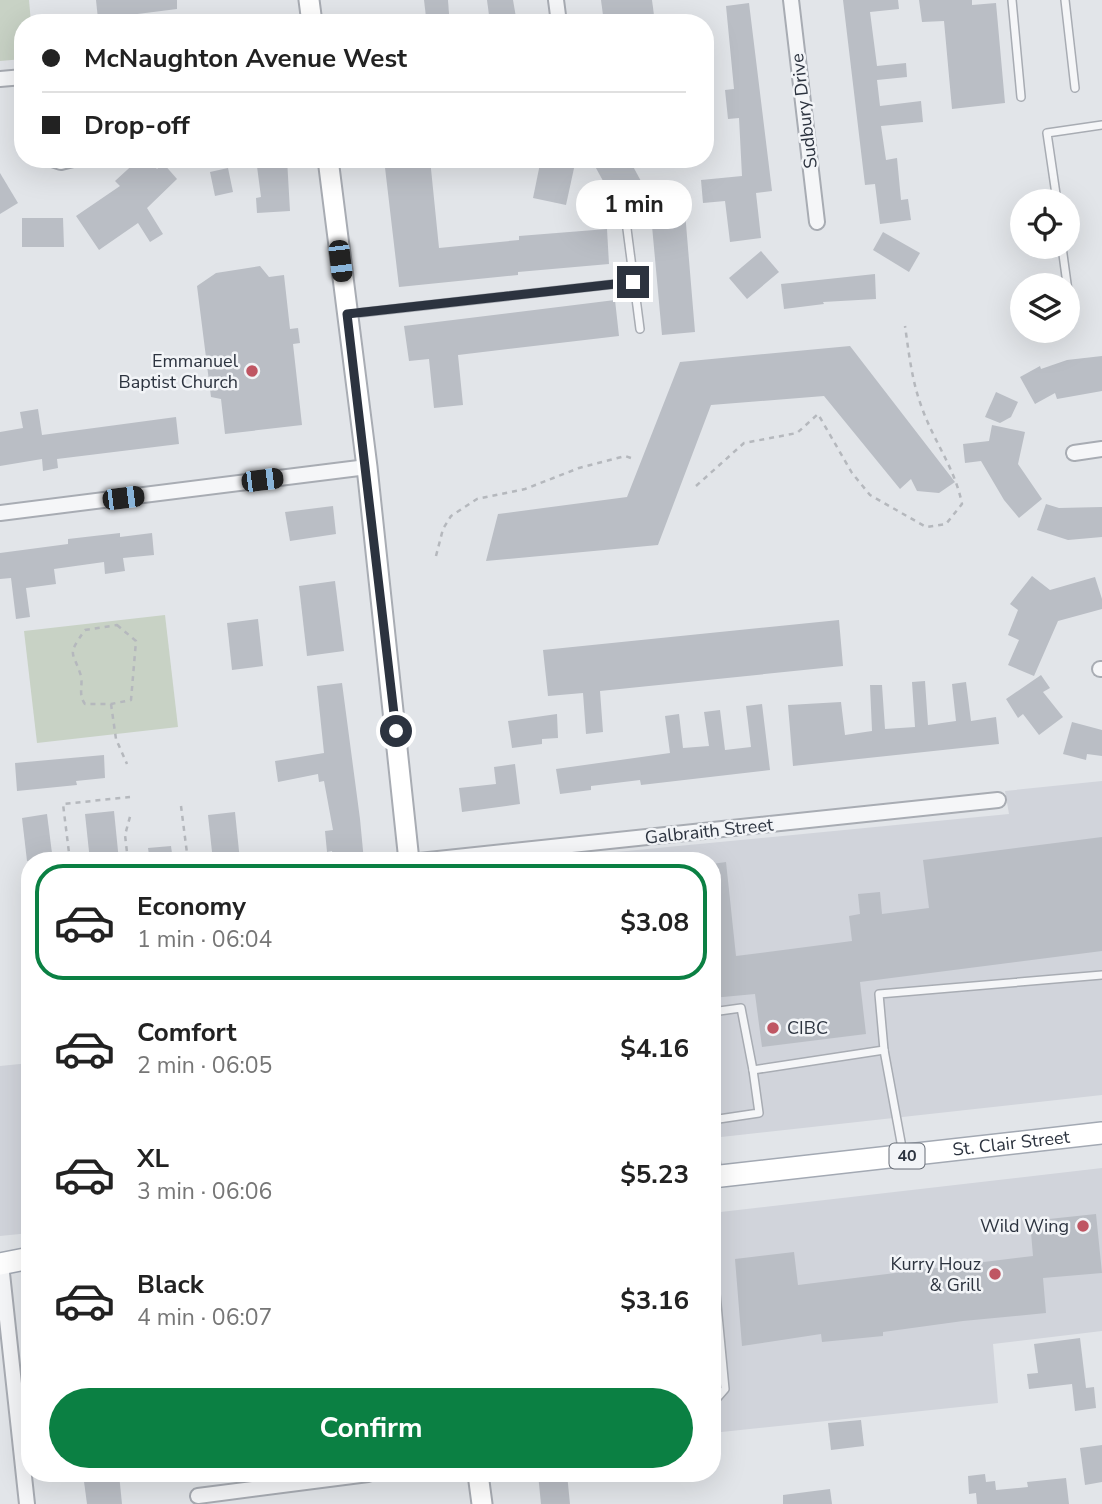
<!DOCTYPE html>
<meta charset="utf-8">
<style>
:root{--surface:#fff;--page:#f6f6f6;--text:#222;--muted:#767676;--line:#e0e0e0;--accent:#0b8043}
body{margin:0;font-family:"Nunito Sans",sans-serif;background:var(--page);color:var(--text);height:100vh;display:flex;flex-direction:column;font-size:26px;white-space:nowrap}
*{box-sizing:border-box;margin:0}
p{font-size:23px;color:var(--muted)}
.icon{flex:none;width:38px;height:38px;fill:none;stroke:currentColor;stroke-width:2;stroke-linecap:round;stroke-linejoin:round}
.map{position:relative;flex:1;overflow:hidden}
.panel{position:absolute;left:21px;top:852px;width:700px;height:630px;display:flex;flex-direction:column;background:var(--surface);border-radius:28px;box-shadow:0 7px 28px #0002}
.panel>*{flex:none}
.guide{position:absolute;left:14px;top:14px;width:700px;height:154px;border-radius:28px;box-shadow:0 7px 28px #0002;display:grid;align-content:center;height:154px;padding:0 28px;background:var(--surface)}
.tools{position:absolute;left:1010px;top:189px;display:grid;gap:14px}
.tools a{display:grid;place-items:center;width:70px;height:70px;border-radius:50%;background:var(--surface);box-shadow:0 7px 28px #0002;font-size:35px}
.end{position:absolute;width:32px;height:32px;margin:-16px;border:9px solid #2c333f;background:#fff;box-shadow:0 0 0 4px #fff}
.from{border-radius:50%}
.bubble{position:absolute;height:49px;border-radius:24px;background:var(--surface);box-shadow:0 7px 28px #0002;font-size:23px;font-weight:700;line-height:49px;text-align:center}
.car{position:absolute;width:21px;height:42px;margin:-21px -10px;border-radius:9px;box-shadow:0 0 5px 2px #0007;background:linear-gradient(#222 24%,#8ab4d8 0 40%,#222 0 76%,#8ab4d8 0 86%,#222 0)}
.guide b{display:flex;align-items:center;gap:24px;height:66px;font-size:26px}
.guide b+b{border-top:2px solid var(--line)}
.guide i{width:18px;height:18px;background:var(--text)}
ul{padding:12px 0 0;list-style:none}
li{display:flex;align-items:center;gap:21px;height:116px;margin:0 14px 10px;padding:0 14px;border:4px solid transparent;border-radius:28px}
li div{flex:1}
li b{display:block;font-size:26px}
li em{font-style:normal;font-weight:700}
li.current{border-color:var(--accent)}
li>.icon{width:63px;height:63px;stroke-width:1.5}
.primary-button{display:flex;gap:14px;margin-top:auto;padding:14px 28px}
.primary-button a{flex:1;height:80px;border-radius:42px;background:var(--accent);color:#fff;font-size:28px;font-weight:700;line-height:80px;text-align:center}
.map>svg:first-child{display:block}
</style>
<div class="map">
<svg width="1102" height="1504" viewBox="0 0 1102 1504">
<rect width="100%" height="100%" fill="#e2e5e9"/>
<g fill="#d1d4db">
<path d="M1102 781V1095L712 1138V861H523L1009 814 1005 791Z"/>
<path d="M30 1063V1233L0 1236V1066Z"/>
<path d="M1102 1168V1331L993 1344 998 1403 712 1433V1213Z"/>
</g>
<g fill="#c8d2c5">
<path d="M0 0H29L31 23H23V59L0 61Z"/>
<path d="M165 615 178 727 37 743 24 631Z"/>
</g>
<g fill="#babec5">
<path d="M96 0H177V9L98 19Z"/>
<path d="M424 0H448L449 14 426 17Z"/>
<path d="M487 0H513L517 23H490Z"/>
<path d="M601 0H652L655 23H604Z"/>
<path d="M843 0H898L899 9 870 12 877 66 906 63 907 77 877 80 880 106 921 101 923 122 881 126 886 160 897 158 901 200 908 199 911 220 880 224 875 184 865 185Z"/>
<path d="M919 0H972V5L996 3 1005 103 952 109 944 21 922 22Z"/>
<path d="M749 3 772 191 756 193 761 238 730 242 725 201 703 203 701 180 742 176 739 118 728 119 725 90 734 89 726 6Z"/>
<path d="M139 159H148L157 169 163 163 177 179 147 208 163 234 150 242 138 223 99 250 76 216 120 186 115 181Z"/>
<path d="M256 159H287L290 211 257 213 256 198 261 197Z"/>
<path d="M384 159H430L439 248 519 240V236L607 229 609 264 518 272V275L399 287Z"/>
<path d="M541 159H576L566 205 533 198Z"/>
<path d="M591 159H629L642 183 613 199Z"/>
<path d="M228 168 233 192 215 196 210 172Z"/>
<path d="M0 173 18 203 0 214Z"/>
<path d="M685 212 695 332 662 335 652 226 663 225 664 214Z"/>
<path d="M22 218H63L64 247H22Z"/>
<path d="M883 232 920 253 909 272 873 250Z"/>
<path d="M761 251 779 272 747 299 729 278Z"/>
<path d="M260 266 269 277 284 275 290 329 298 328 300 343 293 344 302 425 225 434 221 399 211 397 197 286 216 273Z"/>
<path d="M875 274 876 299 823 302 824 304 784 309 781 284Z"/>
<path d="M615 300 619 336 458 355 463 405 434 408 429 359 409 361 404 326Z"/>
<path d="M850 346 955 482 939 493 917 491 911 479 900 489 824 396 711 405 658 545 486 561 498 514 627 497 680 362Z"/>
<path d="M1102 356V391L1057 399 1055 393 1035 404 1020 377 1040 366 1041 369 1067 360Z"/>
<path d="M996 392 1018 402 1011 417 1000 423 985 417Z"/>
<path d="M38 409 42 435 176 417 179 444 57 459 58 468 43 471 42 459 0 466V432L23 428 20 412Z"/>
<path d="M992 425 1025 432 1018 464 1042 499 1019 518 1004 500 981 461 965 463 963 444 989 441Z"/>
<path d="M1046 504 1059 508 1102 507V537L1068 540 1037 530Z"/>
<path d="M333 506 336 534 290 541 285 512Z"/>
<path d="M120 533V537L152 533 154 555 123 558 125 571 105 574 104 562 54 569 56 584 26 588 30 617 16 619 11 578 0 579V553L68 544V539Z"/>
<path d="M1032 576 1050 590 1095 577 1102 599V609L1058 621 1034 676 1008 665 1019 640 1008 635 1018 610 1010 604Z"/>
<path d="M335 581 344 651 307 656 299 586Z"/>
<path d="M258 619 263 666 232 670 227 623Z"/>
<path d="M839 620 843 666 600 691 603 732 586 734 583 693 548 696 543 650Z"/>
<path d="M1041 675 1050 688 1043 692 1063 717 1039 735 1023 714 1018 718 1006 699Z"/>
<path d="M925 681 928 725 956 721 952 684 966 682 971 721 996 717 999 744 793 766 788 705 841 702 845 735 872 731 870 685H882L885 729 915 727 912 682Z"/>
<path d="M342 683 360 819 364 861H334L332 851 327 852 325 831 333 830 324 781 319 782 318 774 278 782 275 761 324 753 317 686Z"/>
<path d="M762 704 770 770 641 785 640 780 591 786V790L560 794 556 769 670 753 665 716 679 714 683 748 709 746 704 712 720 710 725 750 751 747 746 706Z"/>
<path d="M557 714 558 738 542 739V744L512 748 508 721Z"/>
<path d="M1072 722 1102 730V756L1087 754 1086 760 1063 754Z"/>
<path d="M104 755 105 778 76 781 77 785 17 791 15 763Z"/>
<path d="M515 764 520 804 462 812 459 788 496 784 494 767Z"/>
<path d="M114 811 119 861H90L85 814Z"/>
<path d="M235 812 240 861H213L208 815Z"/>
<path d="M47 814 53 861H27L22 818Z"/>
<path d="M1102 837V951L860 982 866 1034 762 1047 755 994 712 998V864L726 862 736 956 852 941 849 916 860 914 858 894 880 892 882 914 929 908 923 860Z"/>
<path d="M171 846 173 861H150L148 848Z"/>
<path d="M1096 1214 1102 1273 1043 1278 1046 1313 963 1321 883 1332V1336L822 1342 821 1334 742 1346 735 1259 794 1252 798 1285 1033 1256 1030 1221Z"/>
<path d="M1080 1338 1086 1388 1094 1387 1096 1408 1075 1411 1072 1384 1029 1389 1027 1374 1038 1373 1034 1344Z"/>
<path d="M861 1420 864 1446 831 1450 828 1423Z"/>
<path d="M1102 1445V1482L1085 1485 1080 1448Z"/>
<path d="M83 1474H119L122 1504H87Z"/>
<path d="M538 1474H567L570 1504H541Z"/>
<path d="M985 1474 986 1482 995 1481 996 1490 1028 1487 1027 1482 1066 1478 1069 1504H977L976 1493 969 1494 968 1476Z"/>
<path d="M830 1489 832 1504H783V1495Z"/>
</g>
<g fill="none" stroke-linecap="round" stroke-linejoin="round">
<defs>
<g id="lane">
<path d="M1012 0 1021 97"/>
<path d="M1065 0 1075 88"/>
<path d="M1057 201 1047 133 1102 125"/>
<path d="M627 229 640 329"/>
<path d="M1062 247 1071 313"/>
<path d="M349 314 633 282"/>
<path d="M712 1012 741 1008 753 1070 884 1050"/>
<path d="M712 1120 759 1113 753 1070"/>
<path d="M712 1133 718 1174"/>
<path d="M903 1153 884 1050 879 994 1102 975"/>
<path d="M712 1252 725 1389 712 1404"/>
</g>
<g id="street">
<path d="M556 0 559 23"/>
<path d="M791 0 817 222"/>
<path d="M0 79 23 77"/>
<path d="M52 159 61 162 73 159"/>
<path d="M1074 453 1102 449"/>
<path d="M0 513 367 467"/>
<path d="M1100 669H1102"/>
<path d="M419 861 998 800"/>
<path d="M1 1264 27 1504"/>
<path d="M198 1496 368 1474"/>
</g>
<g id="secondary">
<path d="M309 0 312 23"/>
<path d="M328 159 367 467 409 861"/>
<path d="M478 1474 482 1504"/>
</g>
<g id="primary">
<path id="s1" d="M712 1177 1102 1133"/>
<path d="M0 1264 30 1258"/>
</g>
</defs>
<use href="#lane" stroke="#a8acb3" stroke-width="10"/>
<use href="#street" stroke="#a8acb3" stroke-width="18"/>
<use href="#secondary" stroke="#a8acb3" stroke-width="23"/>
<use href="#primary" stroke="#a3a9b3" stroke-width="24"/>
<g stroke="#b5b8bd" stroke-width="2.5" stroke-dasharray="5 5" stroke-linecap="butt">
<path d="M696 486 744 443 797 433 818 414 852 473 870 495 926 527 946 524 962 504C955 468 934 442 922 408 912 382 909 354 905 326"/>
<path d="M436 556 443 529 451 516 477 499 525 489 579 468 625 456 631 458"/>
<path d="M117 625 136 641 131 700 111 704H85C78 695 83 686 81 676 73 650 66 657 85 630Z"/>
<path d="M111 704 116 739 127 764"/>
<path d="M181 806 188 861"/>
<path d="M70 861 63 804 130 797"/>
<path d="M128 861 125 835 131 813"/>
</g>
<use href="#lane" stroke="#f5f6f8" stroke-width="7"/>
<use href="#street" stroke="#f5f6f8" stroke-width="14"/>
<use href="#secondary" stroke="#fff" stroke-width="19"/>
<use href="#primary" stroke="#fff" stroke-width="21"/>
</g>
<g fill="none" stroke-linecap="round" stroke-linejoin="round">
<path stroke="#2c333f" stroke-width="9" d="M396 731 347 314 633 282"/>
</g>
<g fill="#bf5663" stroke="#f2f4f7" stroke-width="2.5">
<circle cx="252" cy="371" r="7"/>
<circle cx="773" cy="1028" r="7"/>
<circle cx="1083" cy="1226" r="7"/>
<circle cx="995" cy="1274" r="7"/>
</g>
<g text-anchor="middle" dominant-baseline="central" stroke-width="5" stroke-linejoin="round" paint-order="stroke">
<rect fill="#f2f4f7" stroke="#676d76" stroke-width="2" x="889.5" y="1143.5" width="35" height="25" rx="5"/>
<g font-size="16" font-weight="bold" fill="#2c333f">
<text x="907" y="1156">40</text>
</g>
<g font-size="18" fill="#2c333f" stroke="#f2f4f7">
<text transform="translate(804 111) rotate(-97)">Sudbury Drive</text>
<text transform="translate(709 831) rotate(-6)">Galbraith Street</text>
<text stroke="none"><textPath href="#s1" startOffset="301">St. Clair Street</textPath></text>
</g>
<g font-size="18" fill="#2c333f" stroke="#f2f4f7" text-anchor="end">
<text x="238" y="361">Emmanuel<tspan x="238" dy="21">Baptist Church</tspan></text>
<text x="787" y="1028" text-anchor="start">CIBC</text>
<text x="1069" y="1226">Wild Wing</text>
<text x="981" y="1264">Kurry Houz<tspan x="981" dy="21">&amp; Grill</tspan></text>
</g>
</g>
</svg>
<div class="tools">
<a><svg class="icon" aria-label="locate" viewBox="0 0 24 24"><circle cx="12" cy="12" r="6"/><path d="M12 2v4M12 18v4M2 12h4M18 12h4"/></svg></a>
<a><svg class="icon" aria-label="layers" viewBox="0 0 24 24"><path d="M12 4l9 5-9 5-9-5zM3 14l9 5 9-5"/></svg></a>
</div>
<i class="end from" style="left:396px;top:731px"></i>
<i class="end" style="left:633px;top:282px"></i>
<div class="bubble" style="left:576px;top:180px;width:116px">1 min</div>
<i class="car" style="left:340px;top:261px;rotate:173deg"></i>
<i class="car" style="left:262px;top:480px;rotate:83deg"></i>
<i class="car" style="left:123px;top:498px;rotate:83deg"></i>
<div class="guide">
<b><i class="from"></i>McNaughton Avenue West</b>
<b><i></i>Drop-off</b>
</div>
<section class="panel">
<ul>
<li class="current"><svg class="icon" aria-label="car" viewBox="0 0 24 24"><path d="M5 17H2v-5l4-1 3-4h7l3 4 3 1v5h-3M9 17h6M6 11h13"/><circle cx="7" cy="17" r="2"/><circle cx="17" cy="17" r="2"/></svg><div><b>Economy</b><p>1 min · 06:04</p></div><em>$3.08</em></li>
<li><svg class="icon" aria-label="car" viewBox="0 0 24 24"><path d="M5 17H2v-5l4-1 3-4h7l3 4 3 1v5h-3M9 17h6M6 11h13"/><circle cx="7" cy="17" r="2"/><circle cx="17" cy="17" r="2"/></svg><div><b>Comfort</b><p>2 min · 06:05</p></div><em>$4.16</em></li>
<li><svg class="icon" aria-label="car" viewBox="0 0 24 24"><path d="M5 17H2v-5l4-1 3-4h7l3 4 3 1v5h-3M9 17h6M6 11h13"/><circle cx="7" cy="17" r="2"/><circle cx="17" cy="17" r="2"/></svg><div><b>XL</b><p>3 min · 06:06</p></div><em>$5.23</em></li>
<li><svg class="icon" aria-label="car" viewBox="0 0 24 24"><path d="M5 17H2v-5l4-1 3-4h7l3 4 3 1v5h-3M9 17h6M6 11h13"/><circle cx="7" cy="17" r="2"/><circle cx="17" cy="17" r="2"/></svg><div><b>Black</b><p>4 min · 06:07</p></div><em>$3.16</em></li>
</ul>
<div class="primary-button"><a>Confirm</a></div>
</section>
</div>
